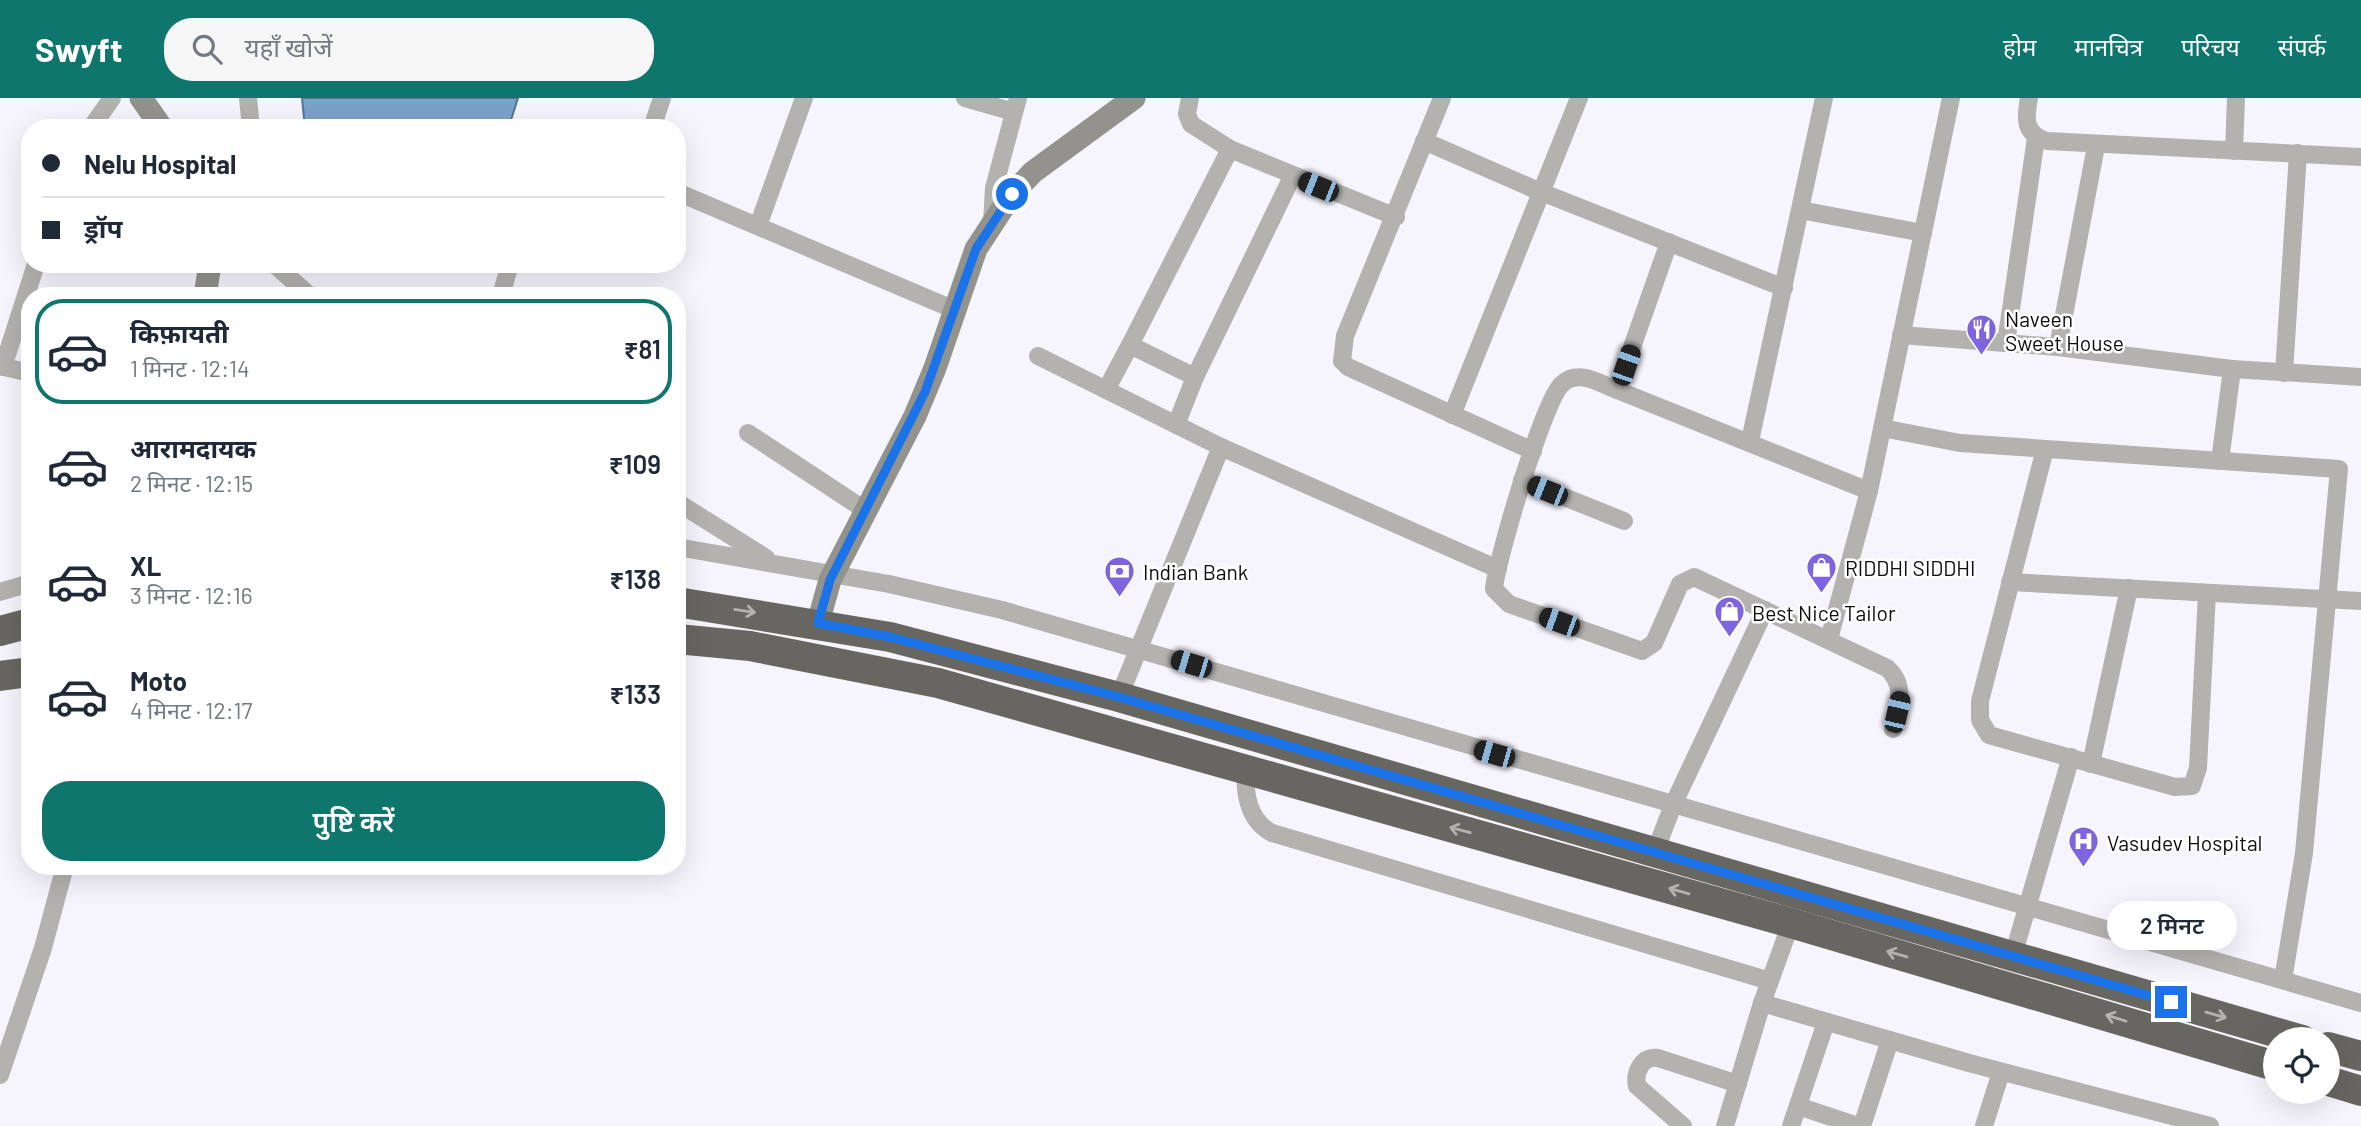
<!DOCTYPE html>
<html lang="hi">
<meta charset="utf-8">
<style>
:root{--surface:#fff;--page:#f6f6f7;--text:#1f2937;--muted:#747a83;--line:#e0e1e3;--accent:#0f766e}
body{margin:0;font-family:Barlow,"Noto Sans Devanagari",sans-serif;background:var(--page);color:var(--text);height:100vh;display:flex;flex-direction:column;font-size:26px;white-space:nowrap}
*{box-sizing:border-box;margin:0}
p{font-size:23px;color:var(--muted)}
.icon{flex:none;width:38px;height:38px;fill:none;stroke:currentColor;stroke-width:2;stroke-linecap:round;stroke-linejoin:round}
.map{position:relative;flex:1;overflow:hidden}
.sheet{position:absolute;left:21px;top:189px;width:665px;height:588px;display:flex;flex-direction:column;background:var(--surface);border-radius:28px;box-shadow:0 7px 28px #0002}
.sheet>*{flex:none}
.top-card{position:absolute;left:21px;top:21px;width:665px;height:154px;border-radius:28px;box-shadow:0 7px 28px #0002;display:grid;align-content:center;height:154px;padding:0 21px;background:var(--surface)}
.fabs{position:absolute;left:2263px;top:929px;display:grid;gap:14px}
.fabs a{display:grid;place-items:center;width:77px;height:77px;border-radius:50%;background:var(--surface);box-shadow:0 7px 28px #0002;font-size:35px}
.end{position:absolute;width:32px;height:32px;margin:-16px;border:9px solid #1a73e8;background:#fff;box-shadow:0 0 0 4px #fff}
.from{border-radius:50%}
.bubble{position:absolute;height:49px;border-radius:24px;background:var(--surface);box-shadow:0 7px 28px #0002;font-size:23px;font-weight:600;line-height:49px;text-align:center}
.car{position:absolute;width:21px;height:42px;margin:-21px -10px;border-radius:9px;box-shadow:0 0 5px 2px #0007;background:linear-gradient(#222 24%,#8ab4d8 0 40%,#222 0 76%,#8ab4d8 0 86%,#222 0)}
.top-card b{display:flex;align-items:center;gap:24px;height:66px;font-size:26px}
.top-card b+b{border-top:2px solid var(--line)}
.top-card i{width:18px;height:18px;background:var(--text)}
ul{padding:12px 0 0;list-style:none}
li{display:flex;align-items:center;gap:21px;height:105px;margin:0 14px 10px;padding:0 7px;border:4px solid transparent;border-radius:28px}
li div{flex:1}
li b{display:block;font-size:26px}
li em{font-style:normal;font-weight:600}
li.active{border-color:var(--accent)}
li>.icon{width:63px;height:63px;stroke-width:1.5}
.action{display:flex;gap:14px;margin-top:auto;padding:14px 21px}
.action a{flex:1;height:80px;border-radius:28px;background:var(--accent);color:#fff;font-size:28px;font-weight:600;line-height:80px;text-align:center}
header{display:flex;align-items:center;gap:42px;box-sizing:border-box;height:98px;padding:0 35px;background:var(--accent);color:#fff}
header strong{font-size:33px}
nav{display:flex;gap:38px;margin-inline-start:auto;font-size:24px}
.search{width:490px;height:63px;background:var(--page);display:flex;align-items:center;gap:18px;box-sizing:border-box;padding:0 24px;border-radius:28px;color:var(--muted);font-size:26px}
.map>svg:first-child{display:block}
</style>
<header>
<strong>Swyft</strong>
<div class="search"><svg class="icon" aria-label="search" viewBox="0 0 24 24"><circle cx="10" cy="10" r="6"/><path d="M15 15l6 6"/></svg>यहाँ खोजें</div>
<nav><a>होम</a><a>मानचित्र</a><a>परिचय</a><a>संपर्क</a></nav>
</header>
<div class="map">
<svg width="2361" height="1028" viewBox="0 0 2361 1028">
<rect width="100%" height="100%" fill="#f6f4fc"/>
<path fill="#7ca2cb" stroke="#5a7592" stroke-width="2" d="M302 0H518L511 22 503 30H305Z"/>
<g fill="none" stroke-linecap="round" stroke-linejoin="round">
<g stroke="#b3b2af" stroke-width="18">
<path d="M248 0 251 30"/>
<path d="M965 0 1014 14"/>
<path d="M1190 0 1187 16 1191 26 1230 51 1396 119"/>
<path d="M1442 0 1345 238 1342 263 1348 269 1533 353"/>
<path d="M2029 0C2025 21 2024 36 2047 43L2361 59"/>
<path d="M91 30 112 0"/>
<path d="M652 30 662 0"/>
<path d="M1424 43 1541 94 1784 190"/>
<path d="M2234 53 2236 0"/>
<path d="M677 94 955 212"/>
<path d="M1800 112 1923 135"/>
<path d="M992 125 994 90 1018 0"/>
<path d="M758 128 804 0"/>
<path d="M274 166 310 198"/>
<path d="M501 198 510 166"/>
<path d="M1901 237 2058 249 2232 271 2361 279"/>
<path d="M2006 245 2036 40"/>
<path d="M2058 249 2096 48"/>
<path d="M1038 258 1221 349 1498 471"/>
<path d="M0 268 30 275"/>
<path d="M3 269 36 166"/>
<path d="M2284 275 2298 55"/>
<path d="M1195 279 1130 247 1230 51"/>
<path d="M1106 292 1130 247"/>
<path d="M1617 292 1669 144"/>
<path d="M1452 317 1579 0"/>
<path d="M1176 327 1195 279 1292 79"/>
<path d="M1882 330 1960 345 2339 371 2304 755 2283 882"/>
<path d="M748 335 865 412"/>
<path d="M1750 343 1824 0"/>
<path d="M2045 351 1980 603V622L1989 637 2175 689 2192 688 2198 670 2207 495"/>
<path d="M2220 363 2232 271"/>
<path d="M1522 382 1624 423"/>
<path d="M1869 393 1617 292C1599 285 1578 271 1562 286 1544 301 1496 464 1494 491L1509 506 1642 553 1654 545 1680 486 1694 479 1887 570C1907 588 1898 609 1893 631"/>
<path d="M677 404 766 460"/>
<path d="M677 449 889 486 1002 512 2361 905"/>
<path d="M2010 484 2361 503"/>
<path d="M0 494 30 485"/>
<path d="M1829 541 1869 393 1951 0"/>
<path d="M1119 599 1221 349"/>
<path d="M2091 666 2129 490"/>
<path d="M1246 673C1244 696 1249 723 1272 735L1770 883"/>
<path d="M1655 754 1673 707 1765 512"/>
<path d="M2013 858 2071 659"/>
<path d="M1762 905 1969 965 2210 1028"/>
<path d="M0 977 43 850 65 768"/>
<path d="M1798 1008 1858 1028"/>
<path d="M1683 1028 1637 988C1634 974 1642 958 1658 960L1738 986"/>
<path d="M1725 1028 1762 905 1791 825"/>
<path d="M1791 1028 1826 924"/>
<path d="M1862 1028 1890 942"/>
<path d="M1984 1028 2001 974"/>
</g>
<g stroke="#93928d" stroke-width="23">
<path d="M141 0 162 30"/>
<path d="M205 198 210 166"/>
<path d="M818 525 830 482 915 318 935 270 976 151 1012 96 1033 74 1134 0"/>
</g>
<g stroke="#686660" stroke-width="30">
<path d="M677 504 890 539 1119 599 2302 942"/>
<path d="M0 533 30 525"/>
<path d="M677 541 750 548 938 585 1791 825 2275 968"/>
<path d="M0 578 30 574"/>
<path d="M2328 949 2361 958"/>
<path d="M2328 983 2361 993"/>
</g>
</g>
<defs><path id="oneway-shaft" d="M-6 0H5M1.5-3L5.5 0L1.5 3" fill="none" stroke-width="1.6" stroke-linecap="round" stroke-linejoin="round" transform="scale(1.75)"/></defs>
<g stroke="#b4b2b0">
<use href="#oneway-shaft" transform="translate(745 513) rotate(9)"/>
<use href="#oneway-shaft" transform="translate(1460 732) rotate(-165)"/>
<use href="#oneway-shaft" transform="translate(1679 793) rotate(-164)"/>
<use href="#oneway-shaft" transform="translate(1897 856) rotate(-164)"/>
<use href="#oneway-shaft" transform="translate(2216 917) rotate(16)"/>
<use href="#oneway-shaft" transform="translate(2116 920) rotate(-163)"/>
</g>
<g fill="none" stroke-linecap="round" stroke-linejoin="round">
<path stroke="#1a73e8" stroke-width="9" d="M1012 96 976 151 925 294 830 482 818 525 890 539 1119 599 2171 904"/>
</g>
<defs>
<symbol id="restaurant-pin" viewBox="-11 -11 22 30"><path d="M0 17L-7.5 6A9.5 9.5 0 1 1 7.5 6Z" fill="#7f64df" stroke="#fff"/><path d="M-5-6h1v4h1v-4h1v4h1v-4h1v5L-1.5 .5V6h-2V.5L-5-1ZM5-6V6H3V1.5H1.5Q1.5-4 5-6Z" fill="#fff"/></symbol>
<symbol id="shop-pin" viewBox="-11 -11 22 30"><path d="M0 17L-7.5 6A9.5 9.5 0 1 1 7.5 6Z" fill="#7f64df" stroke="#fff"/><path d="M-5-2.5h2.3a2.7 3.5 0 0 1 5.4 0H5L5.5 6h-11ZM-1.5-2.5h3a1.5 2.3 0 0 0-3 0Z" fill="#fff"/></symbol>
<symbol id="bank-pin" viewBox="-11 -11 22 30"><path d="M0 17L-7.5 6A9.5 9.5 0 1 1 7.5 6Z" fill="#7f64df" stroke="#fff"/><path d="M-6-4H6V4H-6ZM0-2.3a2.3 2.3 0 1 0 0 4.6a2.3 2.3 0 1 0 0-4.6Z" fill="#fff"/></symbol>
<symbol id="hospital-pin" viewBox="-11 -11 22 30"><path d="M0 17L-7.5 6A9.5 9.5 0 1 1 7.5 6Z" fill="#7f64df" stroke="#fff"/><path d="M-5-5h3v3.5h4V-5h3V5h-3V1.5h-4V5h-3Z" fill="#fff"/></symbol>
</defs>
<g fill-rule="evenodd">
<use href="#restaurant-pin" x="1964" y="214" width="35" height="47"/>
<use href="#shop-pin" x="1804" y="452" width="35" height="47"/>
<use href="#bank-pin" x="1102" y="456" width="35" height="47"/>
<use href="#shop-pin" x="1712" y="496" width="35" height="47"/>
<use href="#hospital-pin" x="2066" y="726" width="35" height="47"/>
</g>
<g text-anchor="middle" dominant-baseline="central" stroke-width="5" stroke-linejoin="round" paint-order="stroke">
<g font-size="21" fill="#0c0b0d" stroke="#fff" text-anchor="start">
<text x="2005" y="220">Naveen<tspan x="2005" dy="24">Sweet House</tspan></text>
<text x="1845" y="469">RIDDHI SIDDHI</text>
<text x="1143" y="473">Indian Bank</text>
<text x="1752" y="514">Best Nice Tailor</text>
<text x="2107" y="744">Vasudev Hospital</text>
</g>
</g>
</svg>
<div class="fabs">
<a><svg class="icon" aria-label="locate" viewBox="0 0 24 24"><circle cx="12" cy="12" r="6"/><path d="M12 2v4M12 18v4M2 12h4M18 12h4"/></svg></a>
</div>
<i class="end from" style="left:1012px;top:96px"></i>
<i class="end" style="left:2171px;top:904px"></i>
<div class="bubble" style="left:2107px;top:803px;width:130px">2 मिनट</div>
<i class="car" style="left:1318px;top:89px;rotate:292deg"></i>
<i class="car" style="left:1626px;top:267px;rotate:19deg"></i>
<i class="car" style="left:1547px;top:393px;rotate:292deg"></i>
<i class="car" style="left:1559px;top:524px;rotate:290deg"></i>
<i class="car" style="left:1191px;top:566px;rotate:287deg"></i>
<i class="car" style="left:1897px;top:614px;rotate:13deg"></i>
<i class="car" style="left:1494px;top:656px;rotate:286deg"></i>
<div class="top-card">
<b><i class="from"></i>Nelu Hospital</b>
<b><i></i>ड्रॉप</b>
</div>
<section class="sheet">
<ul>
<li class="active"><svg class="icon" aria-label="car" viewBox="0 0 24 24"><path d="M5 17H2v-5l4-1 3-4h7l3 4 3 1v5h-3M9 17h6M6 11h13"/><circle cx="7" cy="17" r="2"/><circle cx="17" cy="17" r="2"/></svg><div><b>किफ़ायती</b><p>1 मिनट · 12:14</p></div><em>₹81</em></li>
<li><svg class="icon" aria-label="car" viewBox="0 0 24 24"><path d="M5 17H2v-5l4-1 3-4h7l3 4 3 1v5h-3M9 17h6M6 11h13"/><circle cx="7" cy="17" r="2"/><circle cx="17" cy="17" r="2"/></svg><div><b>आरामदायक</b><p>2 मिनट · 12:15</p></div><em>₹109</em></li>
<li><svg class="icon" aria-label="car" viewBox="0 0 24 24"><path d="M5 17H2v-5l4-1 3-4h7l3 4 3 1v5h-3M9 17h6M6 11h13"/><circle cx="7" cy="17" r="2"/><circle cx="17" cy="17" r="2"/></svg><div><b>XL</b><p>3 मिनट · 12:16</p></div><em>₹138</em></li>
<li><svg class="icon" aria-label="car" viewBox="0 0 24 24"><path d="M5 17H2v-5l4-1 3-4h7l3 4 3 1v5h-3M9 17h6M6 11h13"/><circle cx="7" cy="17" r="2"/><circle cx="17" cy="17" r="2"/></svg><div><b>Moto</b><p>4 मिनट · 12:17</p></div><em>₹133</em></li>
</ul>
<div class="action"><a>पुष्टि करें</a></div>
</section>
</div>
